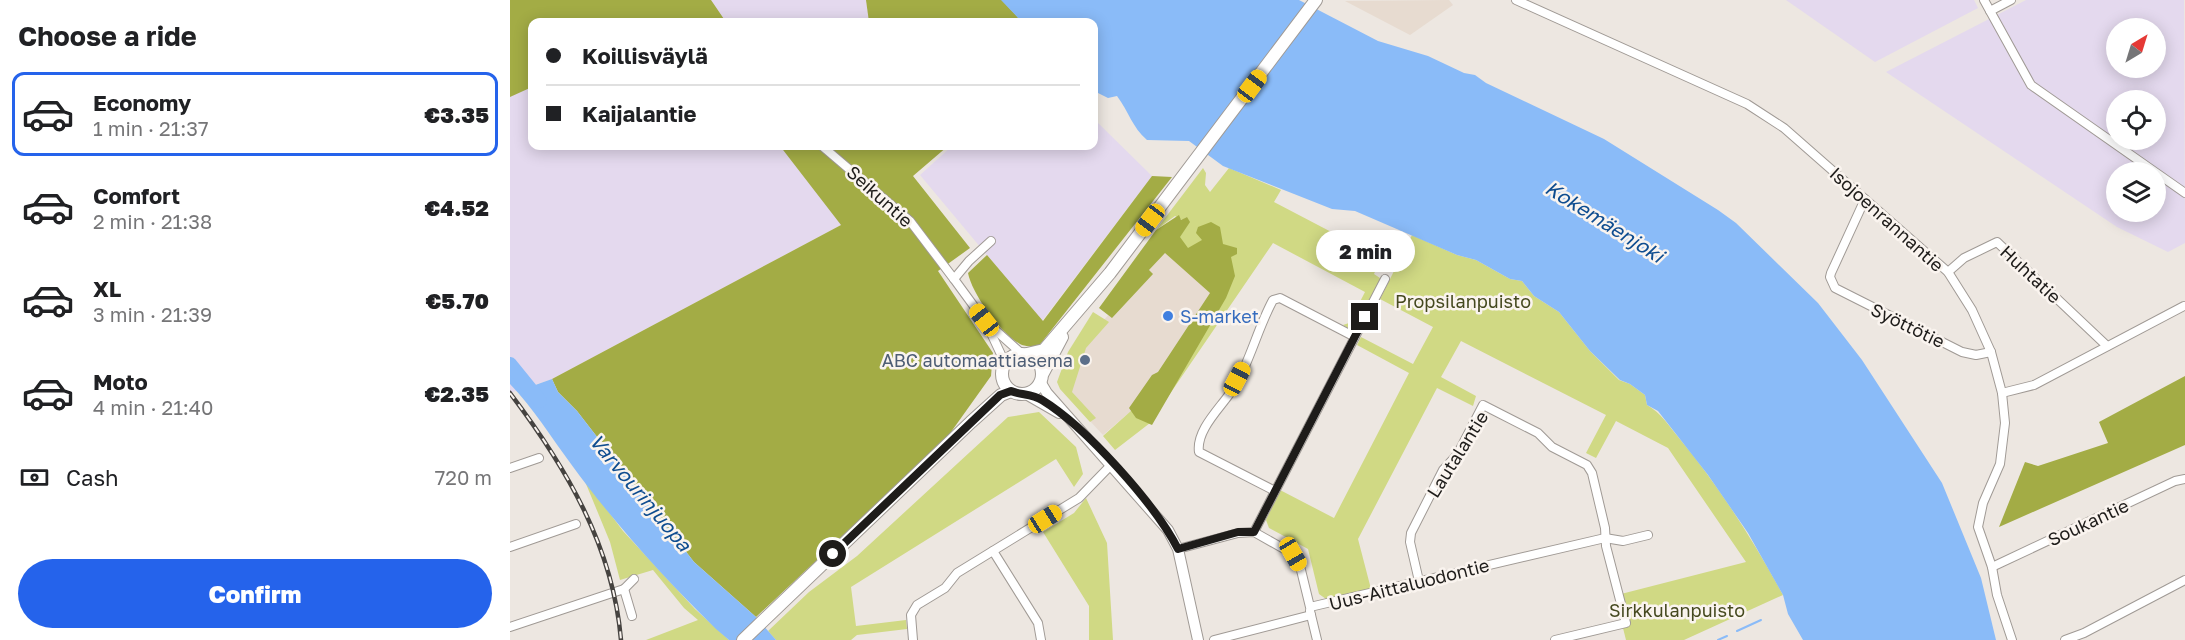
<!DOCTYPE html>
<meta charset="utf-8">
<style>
:root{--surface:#fff;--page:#f6f6f6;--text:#202124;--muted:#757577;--line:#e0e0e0;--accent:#2563eb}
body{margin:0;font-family:"Golos Text",sans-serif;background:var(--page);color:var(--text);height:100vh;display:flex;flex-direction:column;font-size:22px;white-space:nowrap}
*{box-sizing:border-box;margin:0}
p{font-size:20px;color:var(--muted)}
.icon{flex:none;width:33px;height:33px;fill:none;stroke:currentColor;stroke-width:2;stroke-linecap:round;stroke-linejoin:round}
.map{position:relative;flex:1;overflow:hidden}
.sheet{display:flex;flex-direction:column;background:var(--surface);width:510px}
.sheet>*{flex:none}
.banner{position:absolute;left:18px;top:18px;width:570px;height:132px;border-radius:12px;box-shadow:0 3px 15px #0003;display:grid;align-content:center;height:132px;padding:0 18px;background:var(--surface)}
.needle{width:39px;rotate:38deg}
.buttons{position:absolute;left:1596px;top:18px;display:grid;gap:12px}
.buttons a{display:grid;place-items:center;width:60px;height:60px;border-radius:50%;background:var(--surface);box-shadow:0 3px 15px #0003;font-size:30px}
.end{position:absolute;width:27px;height:27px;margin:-14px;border:8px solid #1e1c1a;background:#fff;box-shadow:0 0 0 3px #fff}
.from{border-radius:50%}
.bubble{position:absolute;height:42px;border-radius:21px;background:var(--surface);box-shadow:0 3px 15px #0003;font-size:20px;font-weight:800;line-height:42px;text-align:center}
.car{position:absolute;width:18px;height:36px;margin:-18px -9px;border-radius:8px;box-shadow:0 0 4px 2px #0007;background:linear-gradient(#f5c518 24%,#345 0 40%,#f5c518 0 76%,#345 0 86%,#f5c518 0)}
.banner b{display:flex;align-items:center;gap:21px;height:57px;font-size:22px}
.banner b+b{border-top:2px solid var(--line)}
.banner i{width:15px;height:15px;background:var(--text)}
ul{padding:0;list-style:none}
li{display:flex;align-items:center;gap:18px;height:84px;margin:0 12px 9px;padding:0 6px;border:3px solid transparent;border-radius:12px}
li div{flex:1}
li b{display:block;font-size:22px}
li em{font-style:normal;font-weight:800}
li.active{border-color:var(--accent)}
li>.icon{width:54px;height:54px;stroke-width:1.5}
h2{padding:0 18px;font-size:27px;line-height:72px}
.pay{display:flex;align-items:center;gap:15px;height:66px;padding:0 18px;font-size:22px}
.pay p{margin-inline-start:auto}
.button{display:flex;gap:12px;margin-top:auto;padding:12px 18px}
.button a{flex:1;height:69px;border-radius:36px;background:var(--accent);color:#fff;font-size:24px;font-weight:800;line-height:69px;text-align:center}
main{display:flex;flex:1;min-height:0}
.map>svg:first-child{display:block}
</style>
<main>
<section class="sheet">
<h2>Choose a ride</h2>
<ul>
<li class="active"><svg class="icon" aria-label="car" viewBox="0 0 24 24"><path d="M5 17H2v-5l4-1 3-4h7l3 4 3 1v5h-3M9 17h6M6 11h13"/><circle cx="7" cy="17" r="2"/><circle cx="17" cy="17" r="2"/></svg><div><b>Economy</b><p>1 min · 21:37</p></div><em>€3.35</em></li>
<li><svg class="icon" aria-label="car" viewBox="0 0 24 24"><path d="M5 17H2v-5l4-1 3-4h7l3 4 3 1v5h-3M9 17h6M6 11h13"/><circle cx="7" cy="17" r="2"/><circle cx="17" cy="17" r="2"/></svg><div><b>Comfort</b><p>2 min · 21:38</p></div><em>€4.52</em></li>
<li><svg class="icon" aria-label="car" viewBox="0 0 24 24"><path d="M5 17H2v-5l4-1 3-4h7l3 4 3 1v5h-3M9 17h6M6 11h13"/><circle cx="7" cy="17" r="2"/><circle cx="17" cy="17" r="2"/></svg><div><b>XL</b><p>3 min · 21:39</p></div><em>€5.70</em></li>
<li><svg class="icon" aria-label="car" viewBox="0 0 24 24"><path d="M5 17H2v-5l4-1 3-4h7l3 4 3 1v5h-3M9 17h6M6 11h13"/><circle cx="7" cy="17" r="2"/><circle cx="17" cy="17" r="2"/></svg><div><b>Moto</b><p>4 min · 21:40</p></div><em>€2.35</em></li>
</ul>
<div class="pay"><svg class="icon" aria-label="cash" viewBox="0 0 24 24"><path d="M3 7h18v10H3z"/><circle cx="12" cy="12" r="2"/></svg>Cash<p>720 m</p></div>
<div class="button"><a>Confirm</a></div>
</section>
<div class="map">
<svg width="1675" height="640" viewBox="0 0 1675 640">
<rect width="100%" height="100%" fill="#ede7e1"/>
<g fill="#e7dbd0">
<path d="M939 0 943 5 900 35 835 1Z"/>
<path d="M655 252 702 293 622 410 593 435 554 393 566 351Z"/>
</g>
<g fill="#e4d9ee" fill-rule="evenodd">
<path d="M0 0H480L497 22H22V146H438L331 225 42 379 0 393Z"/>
<path d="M1276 0H1464L1468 8 1365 62Z"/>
<path d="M1516 0H1674L1675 243 1658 252 1607 227 1376 72ZM1606 28H1646V68H1606ZM1606 100H1646V140H1606ZM1606 172H1646V212H1606Z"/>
<path d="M584 119 642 176 532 321 410 175 442 146H584Z"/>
</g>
<g fill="#d0d984">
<path d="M693 168 696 173 695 185 700 192 719 168 771 190 764 202 871 258 864 274 873 280 848 327 841 330 833 325 839 323 855 292 763 243 640 423 605 450 593 436 622 410 702 294 655 252 677 217 672 220 665 216 646 230Z"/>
<path d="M902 235 947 255 966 260 1000 279 1012 281 1024 296 1049 312 1080 351 1109 380 1120 384 1135 395 1137 405C1151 413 1159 426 1169 438 1209 486 1243 540 1273 595L1174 640H1116L1113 628 1119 626 1111 594 1236 562 1158 448 1106 421 1086 458 1076 453 1096 415 951 341 931 377 966 396 963 406 927 388 848 539 861 589 816 599 809 594 798 549 759 528 756 520 770 490 824 518 899 373 847 345 851 337 903 364 923 327 870 299Z"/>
<path d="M583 312 599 322 576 348 562 392 586 418 580 422 550 389 547 382 558 352Z"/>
<path d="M529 412 566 447 573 474 564 487 546 459 341 587 346 626 396 620 397 629 347 635 341 640H266L258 631 299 592 347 556 498 417Z"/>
<path d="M74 479 113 531 185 609 219 640H136L188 620 174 608 143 570 110 580 100 542Z"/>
<path d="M576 498 597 543 603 640H579V606L533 532 564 513Z"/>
</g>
<g fill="#a3ac45">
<path d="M0 0H201L216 22H22V87L0 97Z"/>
<path d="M356 0H492L512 22H359Z"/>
<path d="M270 146H438L403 176 460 248 428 271 483 353 481 376 436 439 246 617 184 562 67 411 48 392 42 379 331 225Z"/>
<path d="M642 176 662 177 528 347C523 346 515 347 510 344 491 334 462 294 458 273L477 255 533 321Z"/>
<path d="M669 215 671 220 677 217 680 222 670 237 678 248 692 240 686 233 688 227 701 222 710 227 713 244 727 248V254L721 257 725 276 716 298 642 425 626 418 619 408 642 375 648 372 700 293 655 253 639 270 643 274 602 318 589 308 646 230Z"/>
<path d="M1675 376V445L1489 527 1515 462 1528 466 1598 443 1589 422Z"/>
</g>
<g fill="#8abbf8">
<path d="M491 0H789L868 41 918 56 954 73 965 75 976 83 1094 139 1208 210 1226 223 1308 303 1352 360 1432 483 1471 578 1486 640H1293L1278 614 1273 595 1238 533 1198 475 1148 411 1137 405 1135 395 1120 384 1110 380 1080 351 1049 312 1024 296 1012 281 1000 279 966 260 947 255 845 211 822 209 713 166 679 141 637 140C622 127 619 112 607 96L598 98 584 91V22H512Z"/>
<path d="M0 374 14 389 42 379 48 392 67 411 184 562 246 617 266 640H219L206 629C154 578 104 523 61 464 41 437 24 409 0 384Z"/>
</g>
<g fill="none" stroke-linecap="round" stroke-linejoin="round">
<g stroke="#8abbf8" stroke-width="2">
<path d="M1227 631 1251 620"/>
<path d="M1208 640 1217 636"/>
</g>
<path stroke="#8abbf8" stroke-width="14" d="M0 364 30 401"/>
<defs>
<g id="minor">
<path d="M1006 0 1237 104 1274 128 1438 272 1462 310 1481 352 1492 393 1495 423 1490 464 1473 503 1468 527 1482 567 1487 595 1502 640"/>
<path d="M1474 0 1521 85 1675 193"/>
<path d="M1480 11 1501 0"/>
<path d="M312 146 400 221 444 279"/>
<path d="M1355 199 1321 273 1320 277 1325 288 1452 352 1466 355 1481 352"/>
<path d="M481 241 459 261 444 279 474 320 511 353"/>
<path d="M1438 272 1454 258 1487 242 1597 346"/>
<path d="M480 331 495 363"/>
<path d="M1492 393 1524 385 1674 306"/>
<path d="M0 468 29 458"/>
<path d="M765 491 689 452C686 432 707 411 718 396 739 368 746 331 763 300L770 298 845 337"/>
<path d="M744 532 875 279"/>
<path d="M0 547 66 524"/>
<path d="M668 549 728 533 744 532 783 554 790 566 800 607 1095 538 1113 541 1138 535"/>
<path d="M483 551 528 623 531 640"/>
<path d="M1482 567 1665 481 1675 479"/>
<path d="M909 581 900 542 901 533 933 470 947 455 973 405 1028 433 1042 447 1077 465 1082 473 1095 528 1096 546 1116 623 1045 640"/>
<path d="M114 589 124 579"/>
<path d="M800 611 807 640"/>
<path d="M0 627 114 589 122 616"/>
<path d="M403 640 401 615 407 605 435 588 447 573 569 498 602 464"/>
<path d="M704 640 801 615"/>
<path d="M1555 640 1574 633 1675 580"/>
</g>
<g id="tertiary">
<path d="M531 383 537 393 658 530 668 549 688 640"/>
<path d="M516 394 549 413"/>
</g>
<g id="secondary">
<circle cx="512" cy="374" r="20"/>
<path d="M517 354 534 350 600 273 806 0"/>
<path d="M533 373 552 337"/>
<path d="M233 640 461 422 491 395 501 391"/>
</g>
</defs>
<use href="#minor" stroke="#a09a95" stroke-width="10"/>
<use href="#tertiary" stroke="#a09a95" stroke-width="12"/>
<use href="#secondary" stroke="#a09a95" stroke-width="14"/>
<use href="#minor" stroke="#fff" stroke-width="8"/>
<use href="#tertiary" stroke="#fff" stroke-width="10"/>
<use href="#secondary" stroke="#fff" stroke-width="12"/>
<defs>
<path id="rail" d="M0 393C56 467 103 546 111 640"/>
</defs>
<use href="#rail" stroke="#464340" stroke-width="4.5"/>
<use href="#rail" stroke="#faf4ef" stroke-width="2" stroke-dasharray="7" stroke-linecap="butt"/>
</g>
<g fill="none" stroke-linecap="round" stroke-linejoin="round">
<path stroke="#1e1c1a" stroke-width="8" d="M323 554 490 395 501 391C511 395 522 394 532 400 576 427 645 504 668 549L728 532H744L855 317"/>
</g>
<circle fill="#3f7fe0" stroke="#faf4ef" stroke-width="2" cx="658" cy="316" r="6"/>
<circle fill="#5c6f8a" stroke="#faf4ef" stroke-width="2" cx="575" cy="360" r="6"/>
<g text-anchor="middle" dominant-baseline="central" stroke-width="5" stroke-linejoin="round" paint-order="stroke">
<g font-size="18" fill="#1e1c1a" stroke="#faf4ef">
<text transform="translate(370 196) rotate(42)">Seikuntie</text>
<text transform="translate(1377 219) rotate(42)">Isojoenrannantie</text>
<text transform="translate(1521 274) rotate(43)">Huhtatie</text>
<text transform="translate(1398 325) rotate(26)">Syöttötie</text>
<text transform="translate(947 454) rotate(-58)">Lautalantie</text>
<text transform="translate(1578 522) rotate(-25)">Soukantie</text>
<text transform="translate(899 584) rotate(-14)">Uus-Aittaluodontie</text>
</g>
<g font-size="18" fill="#45491f" stroke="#faf4ef">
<text x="953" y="301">Propsilanpuisto</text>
<text x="1167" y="610">Sirkkulanpuisto</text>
</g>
<g font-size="18" fill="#366cbe" stroke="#faf4ef" text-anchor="start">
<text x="670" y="316">S-market</text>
</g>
<g font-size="18" fill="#4e5e75" stroke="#faf4ef" text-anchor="end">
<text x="563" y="360">ABC automaattiasema</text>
</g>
<g font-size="20" font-style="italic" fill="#0f4d90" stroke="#faf4ef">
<text transform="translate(1095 221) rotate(32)">Kokemäenjoki</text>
<text transform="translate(131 492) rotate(50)">Varvourinjuopa</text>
</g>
</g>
</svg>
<div class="buttons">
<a><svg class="needle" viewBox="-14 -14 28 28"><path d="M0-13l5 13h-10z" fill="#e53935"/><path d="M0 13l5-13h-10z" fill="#757577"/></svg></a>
<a><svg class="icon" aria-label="locate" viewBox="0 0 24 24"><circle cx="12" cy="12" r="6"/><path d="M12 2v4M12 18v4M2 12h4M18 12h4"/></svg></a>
<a><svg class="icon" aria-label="layers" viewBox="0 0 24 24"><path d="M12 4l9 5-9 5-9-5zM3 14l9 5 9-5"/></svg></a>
</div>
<i class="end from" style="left:323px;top:554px"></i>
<i class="end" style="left:855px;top:317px"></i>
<div class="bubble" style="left:806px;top:230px;width:99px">2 min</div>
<i class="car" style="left:742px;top:86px;rotate:37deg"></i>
<i class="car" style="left:640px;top:220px;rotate:217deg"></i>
<i class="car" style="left:474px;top:320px;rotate:322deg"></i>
<i class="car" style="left:727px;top:379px;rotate:28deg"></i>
<i class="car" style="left:535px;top:519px;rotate:58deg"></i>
<i class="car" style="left:783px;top:554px;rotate:150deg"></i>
<div class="banner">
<b><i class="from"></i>Koillisväylä</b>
<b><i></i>Kaijalantie</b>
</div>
</div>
</main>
